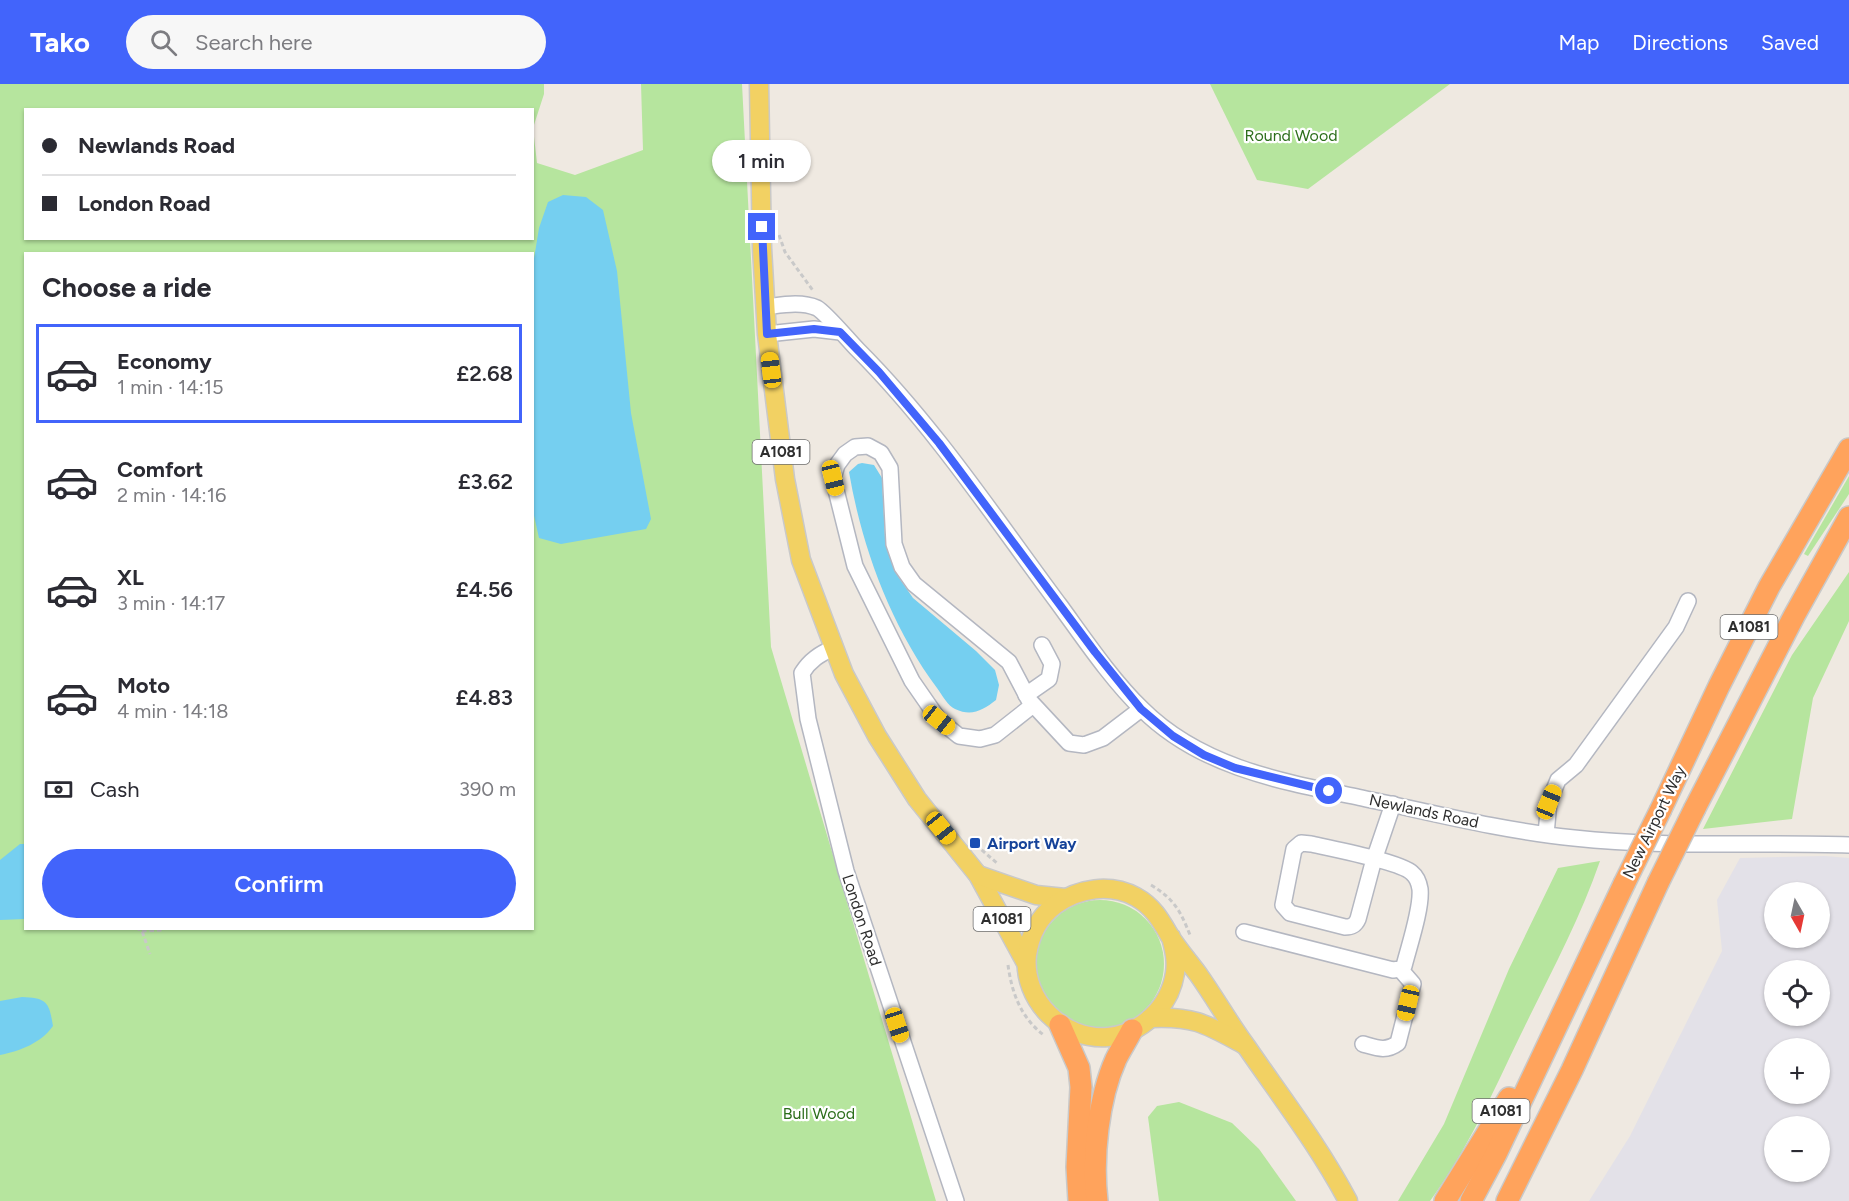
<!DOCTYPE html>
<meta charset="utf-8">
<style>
:root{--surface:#fff;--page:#f7f7f7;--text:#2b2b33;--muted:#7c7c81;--line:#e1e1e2;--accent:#4264fb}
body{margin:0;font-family:Figtree,sans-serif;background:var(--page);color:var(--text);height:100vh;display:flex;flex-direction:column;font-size:22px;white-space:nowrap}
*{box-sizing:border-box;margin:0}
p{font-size:20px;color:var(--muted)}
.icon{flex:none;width:33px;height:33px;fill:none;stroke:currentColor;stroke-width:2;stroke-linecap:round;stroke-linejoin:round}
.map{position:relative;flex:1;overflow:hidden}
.panel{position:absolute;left:24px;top:168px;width:510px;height:678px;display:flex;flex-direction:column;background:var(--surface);border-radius:0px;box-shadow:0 2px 4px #0004}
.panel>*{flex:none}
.top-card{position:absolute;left:24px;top:24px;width:510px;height:132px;border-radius:0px;box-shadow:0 2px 4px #0004;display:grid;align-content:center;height:132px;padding:0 18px;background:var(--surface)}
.needle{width:39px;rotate:171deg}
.controls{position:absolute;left:1764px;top:798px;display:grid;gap:12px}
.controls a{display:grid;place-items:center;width:66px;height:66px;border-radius:50%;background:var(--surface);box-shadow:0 2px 4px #0004;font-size:30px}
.end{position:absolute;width:27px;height:27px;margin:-14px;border:8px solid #4264fb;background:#fff;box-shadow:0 0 0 3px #fff}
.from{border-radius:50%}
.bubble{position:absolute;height:42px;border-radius:21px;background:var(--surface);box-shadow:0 2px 4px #0004;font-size:20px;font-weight:600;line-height:42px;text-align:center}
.car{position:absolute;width:18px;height:36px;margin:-18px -9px;border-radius:8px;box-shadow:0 0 4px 2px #0007;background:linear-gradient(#f5c518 24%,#345 0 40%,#f5c518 0 76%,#345 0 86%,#f5c518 0)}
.top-card b{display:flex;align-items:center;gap:21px;height:57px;font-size:22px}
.top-card b+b{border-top:2px solid var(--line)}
.top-card i{width:15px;height:15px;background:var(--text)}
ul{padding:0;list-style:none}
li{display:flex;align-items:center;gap:18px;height:99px;margin:0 12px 9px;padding:0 6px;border:3px solid transparent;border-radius:0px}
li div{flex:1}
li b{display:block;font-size:22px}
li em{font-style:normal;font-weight:600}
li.active{border-color:var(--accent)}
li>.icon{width:54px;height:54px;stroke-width:1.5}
h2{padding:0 18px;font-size:27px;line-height:72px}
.pay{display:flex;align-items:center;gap:15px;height:66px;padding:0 18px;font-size:22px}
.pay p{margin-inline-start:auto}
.cta{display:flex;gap:12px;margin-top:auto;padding:12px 18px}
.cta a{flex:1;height:69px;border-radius:36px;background:var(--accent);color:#fff;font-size:24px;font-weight:600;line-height:69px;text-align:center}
header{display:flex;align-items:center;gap:36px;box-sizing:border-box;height:84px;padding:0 30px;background:var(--accent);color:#fff}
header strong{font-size:28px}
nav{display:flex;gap:33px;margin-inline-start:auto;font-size:21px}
.search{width:420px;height:54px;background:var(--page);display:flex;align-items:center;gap:15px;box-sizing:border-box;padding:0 21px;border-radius:33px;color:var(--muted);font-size:22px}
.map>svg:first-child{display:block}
</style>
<header>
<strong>Tako</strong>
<div class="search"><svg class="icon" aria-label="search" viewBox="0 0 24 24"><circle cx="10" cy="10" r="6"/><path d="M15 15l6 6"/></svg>Search here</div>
<nav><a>Map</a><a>Directions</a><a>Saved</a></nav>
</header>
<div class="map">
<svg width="1849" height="1117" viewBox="0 0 1849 1117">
<rect width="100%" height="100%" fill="#efe9e1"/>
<path fill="#e3e1e8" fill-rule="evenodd" d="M1825 772 1849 774V1117H1589L1630 1052 1722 867 1717 816 1740 774ZM1774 808H1820V854H1774ZM1774 886H1820V932H1774ZM1774 964H1820V1010H1774ZM1774 1042H1820V1088H1774Z"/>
<g fill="#b6e59e" fill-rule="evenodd">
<path d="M0 0H544V10L533 44 537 79 575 91 643 66 641 0H742L771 563 936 1117H0ZM26 26H532V154H26ZM26 170H532V844H26Z"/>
<path d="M1210 0H1450L1308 105 1257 96Z"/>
<path d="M1849 392V410L1808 472 1804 470Z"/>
<path d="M1849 488V537L1813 614 1792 735 1703 745 1792 571Z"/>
<path d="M1600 777C1579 838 1548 894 1520 952 1493 1008 1467 1067 1430 1117H1398L1444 1040 1509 885 1558 784Z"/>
<circle cx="1100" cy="880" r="64"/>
<path d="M1179 1018 1232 1039 1259 1065 1296 1117H1159L1148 1033 1157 1022Z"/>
</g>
<g fill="#75cff0">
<path d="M563 111 586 113 603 126 617 187 631 329 651 435 646 445 561 460 539 454 533 427 532 187 539 144 548 118Z"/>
<path d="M862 379 874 381 882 394 885 453 895 488 913 514 976 567 995 586 999 601 996 616C983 626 972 633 955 625 948 622 942 611 937 604 891 542 862 464 849 388L858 380Z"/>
<path d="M20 760H25V835L0 836V776Z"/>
<path d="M22 913C47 914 49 918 53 942 41 959 20 967 0 971V917Z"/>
</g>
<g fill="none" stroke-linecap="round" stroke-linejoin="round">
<defs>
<g id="minor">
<path d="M765 223C782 221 801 217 817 224 826 229 849 257 858 266 935 343 996 436 1061 523 1085 556 1112 596 1142 625 1201 684 1284 698 1362 714 1433 729 1503 747 1574 754 1666 764 1757 758 1849 761"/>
<path d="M767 250 814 245 840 248"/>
<path d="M833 564C820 570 810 576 802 589L808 635 846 787 956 1117"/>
<path d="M1026 611 1049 595 1052 580 1042 561"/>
<path d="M1033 621 995 651 980 655 959 652 939 636 912 597 855 482 833 394 837 381 845 370 855 363 868 362 881 369 890 384 894 460 902 483 914 500 1009 578 1029 616 1069 659 1084 661 1103 654 1141 625"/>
<path d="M1546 750 1549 718 1558 696 1576 681 1676 543 1688 517"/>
<path d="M1244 848 1393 886 1400 885 1404 882C1409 862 1422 824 1420 805 1419 799 1417 793 1412 789 1401 778 1329 764 1311 760L1301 759 1294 765 1283 821 1290 829 1345 843C1351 843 1355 842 1358 835L1374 775 1377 767 1393 720"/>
<path d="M1363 960C1377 964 1386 968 1398 959L1413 900 1400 885"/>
</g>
<g id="major">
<path d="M759 0 762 164 767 250 785 395 801 476 844 590 877 652 917 715 978 791 1026 879"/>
<path d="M978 791 1036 811 1065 814"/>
<path d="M1171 853C1174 865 1177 876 1175 889 1170 922 1142 950 1108 953 1063 957 1022 916 1027 871 1030 851 1039 833 1055 821 1079 804 1110 799 1136 813 1154 823 1161 837 1171 854 1179 866 1189 878 1198 890 1215 914 1229 939 1246 962 1281 1013 1319 1062 1348 1117"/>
<path d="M1151 934C1194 932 1206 940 1243 960"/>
</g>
<g id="highway">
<path d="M1695 724 1794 532 1849 433"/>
<path d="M1661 725 1719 602 1769 503 1849 365"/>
<path d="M1060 941 1079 984 1081 1003 1077 1083 1079 1117"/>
<path d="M1097 1117C1092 1074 1098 1015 1116 975 1121 965 1127 956 1132 946"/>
<path d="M1445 1117 1509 1014"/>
<path d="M1471 1117 1496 1070 1624 800"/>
<path d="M1507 1117 1572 986 1658 799"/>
</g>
</defs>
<use href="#minor" stroke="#b4b7c1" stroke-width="18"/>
<use href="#major" stroke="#c9c9c9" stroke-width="21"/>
<use href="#highway" stroke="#c9c9c9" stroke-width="24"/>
<g stroke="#c9c9c9" stroke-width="3" stroke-dasharray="4.5 3" stroke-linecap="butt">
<path d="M779 151 785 168 814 208"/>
<path d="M976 761 998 780"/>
<path d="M1151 801C1174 815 1180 826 1190 851"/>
<path d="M136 844 142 847 150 870"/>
<path d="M142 847 164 846"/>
<path d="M1008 881C1012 910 1021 934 1045 952"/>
</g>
<use href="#minor" stroke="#fff" stroke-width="15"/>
<use href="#major" stroke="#f2d163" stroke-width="18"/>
<use href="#highway" stroke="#ffa35c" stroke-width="21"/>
<defs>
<g id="highway-bridge">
<path d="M1658 799 1695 724"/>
<path d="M1624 800 1661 725"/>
</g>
</defs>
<use href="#highway-bridge" stroke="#c9c9c9" stroke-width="24" stroke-linecap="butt"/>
<use href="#highway-bridge" stroke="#ffa35c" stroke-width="21"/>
</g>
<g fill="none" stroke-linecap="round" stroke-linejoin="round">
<path stroke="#4264fb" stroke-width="8" d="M762 143 767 250 814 245 840 248 879 288 939 359 1095 568 1141 625 1173 652 1204 671 1235 684 1329 707"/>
</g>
<rect fill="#1a4fb4" stroke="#fff" stroke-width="2" x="969" y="753" width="12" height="12" rx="3"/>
<g text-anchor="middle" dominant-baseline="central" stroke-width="4.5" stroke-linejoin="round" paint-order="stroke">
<g fill="#fff" stroke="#6d6d6d" stroke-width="1.5">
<rect x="752.5" y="356" width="57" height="24" rx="4.5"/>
<rect x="1720.5" y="531" width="57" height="24" rx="4.5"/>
<rect x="973.5" y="823" width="57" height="24" rx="4.5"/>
<rect x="1472.5" y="1015" width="57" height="24" rx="4.5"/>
</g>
<g font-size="15" font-weight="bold" fill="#2e2e2e">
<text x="781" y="368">A1081</text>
<text x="1749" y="543">A1081</text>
<text x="1002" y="835">A1081</text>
<text x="1501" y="1027">A1081</text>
</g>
<g font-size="16" fill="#2c6e1b" stroke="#fff">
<text x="1291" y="51">Round Wood</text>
<text x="819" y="1029">Bull Wood</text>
</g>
<g font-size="16" fill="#2e2e2e" stroke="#fff">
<text transform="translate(1424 727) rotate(12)">Newlands Road</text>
<text transform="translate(1654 738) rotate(-64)">New Airport Way</text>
<text transform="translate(862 836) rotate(72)">London Road</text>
</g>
<g font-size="16" font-weight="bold" fill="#164399" stroke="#fff" text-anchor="start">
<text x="987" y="759">Airport Way</text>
</g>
</g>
</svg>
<div class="controls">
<a><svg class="needle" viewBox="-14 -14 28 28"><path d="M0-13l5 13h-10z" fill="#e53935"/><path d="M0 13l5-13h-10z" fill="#7c7c81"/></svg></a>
<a><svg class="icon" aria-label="locate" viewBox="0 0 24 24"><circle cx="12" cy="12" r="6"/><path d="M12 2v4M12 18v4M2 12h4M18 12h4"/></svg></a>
<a>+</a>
<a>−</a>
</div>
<i class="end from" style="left:1329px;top:707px"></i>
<i class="end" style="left:762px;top:143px"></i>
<div class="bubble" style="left:712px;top:56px;width:99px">1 min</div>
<i class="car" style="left:771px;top:286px;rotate:353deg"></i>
<i class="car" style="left:833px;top:394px;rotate:166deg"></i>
<i class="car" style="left:939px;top:636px;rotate:129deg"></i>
<i class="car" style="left:1549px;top:718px;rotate:22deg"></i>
<i class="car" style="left:941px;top:744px;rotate:141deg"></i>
<i class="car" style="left:1408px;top:919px;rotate:193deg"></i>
<i class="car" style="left:897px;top:941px;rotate:162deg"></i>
<div class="top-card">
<b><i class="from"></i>Newlands Road</b>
<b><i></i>London Road</b>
</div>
<section class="panel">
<h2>Choose a ride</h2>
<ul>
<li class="active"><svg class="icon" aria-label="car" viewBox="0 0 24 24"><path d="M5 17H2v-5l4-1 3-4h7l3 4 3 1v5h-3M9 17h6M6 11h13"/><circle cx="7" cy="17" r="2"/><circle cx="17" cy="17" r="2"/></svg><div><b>Economy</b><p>1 min · 14:15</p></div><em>£2.68</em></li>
<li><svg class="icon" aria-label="car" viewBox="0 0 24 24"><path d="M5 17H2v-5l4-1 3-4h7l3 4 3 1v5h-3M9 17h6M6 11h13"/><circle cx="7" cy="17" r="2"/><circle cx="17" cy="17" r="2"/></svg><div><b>Comfort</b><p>2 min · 14:16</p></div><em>£3.62</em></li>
<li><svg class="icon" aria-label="car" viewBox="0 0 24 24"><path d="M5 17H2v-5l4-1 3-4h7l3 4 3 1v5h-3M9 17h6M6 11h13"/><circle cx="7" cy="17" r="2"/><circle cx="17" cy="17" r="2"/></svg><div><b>XL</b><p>3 min · 14:17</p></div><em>£4.56</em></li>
<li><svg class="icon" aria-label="car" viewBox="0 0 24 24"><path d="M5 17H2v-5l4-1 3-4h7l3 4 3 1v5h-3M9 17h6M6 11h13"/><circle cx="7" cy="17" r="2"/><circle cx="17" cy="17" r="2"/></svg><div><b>Moto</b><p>4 min · 14:18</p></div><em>£4.83</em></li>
</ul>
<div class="pay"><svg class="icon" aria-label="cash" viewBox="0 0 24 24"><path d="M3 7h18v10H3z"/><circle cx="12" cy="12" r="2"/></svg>Cash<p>390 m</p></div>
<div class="cta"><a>Confirm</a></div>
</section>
</div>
